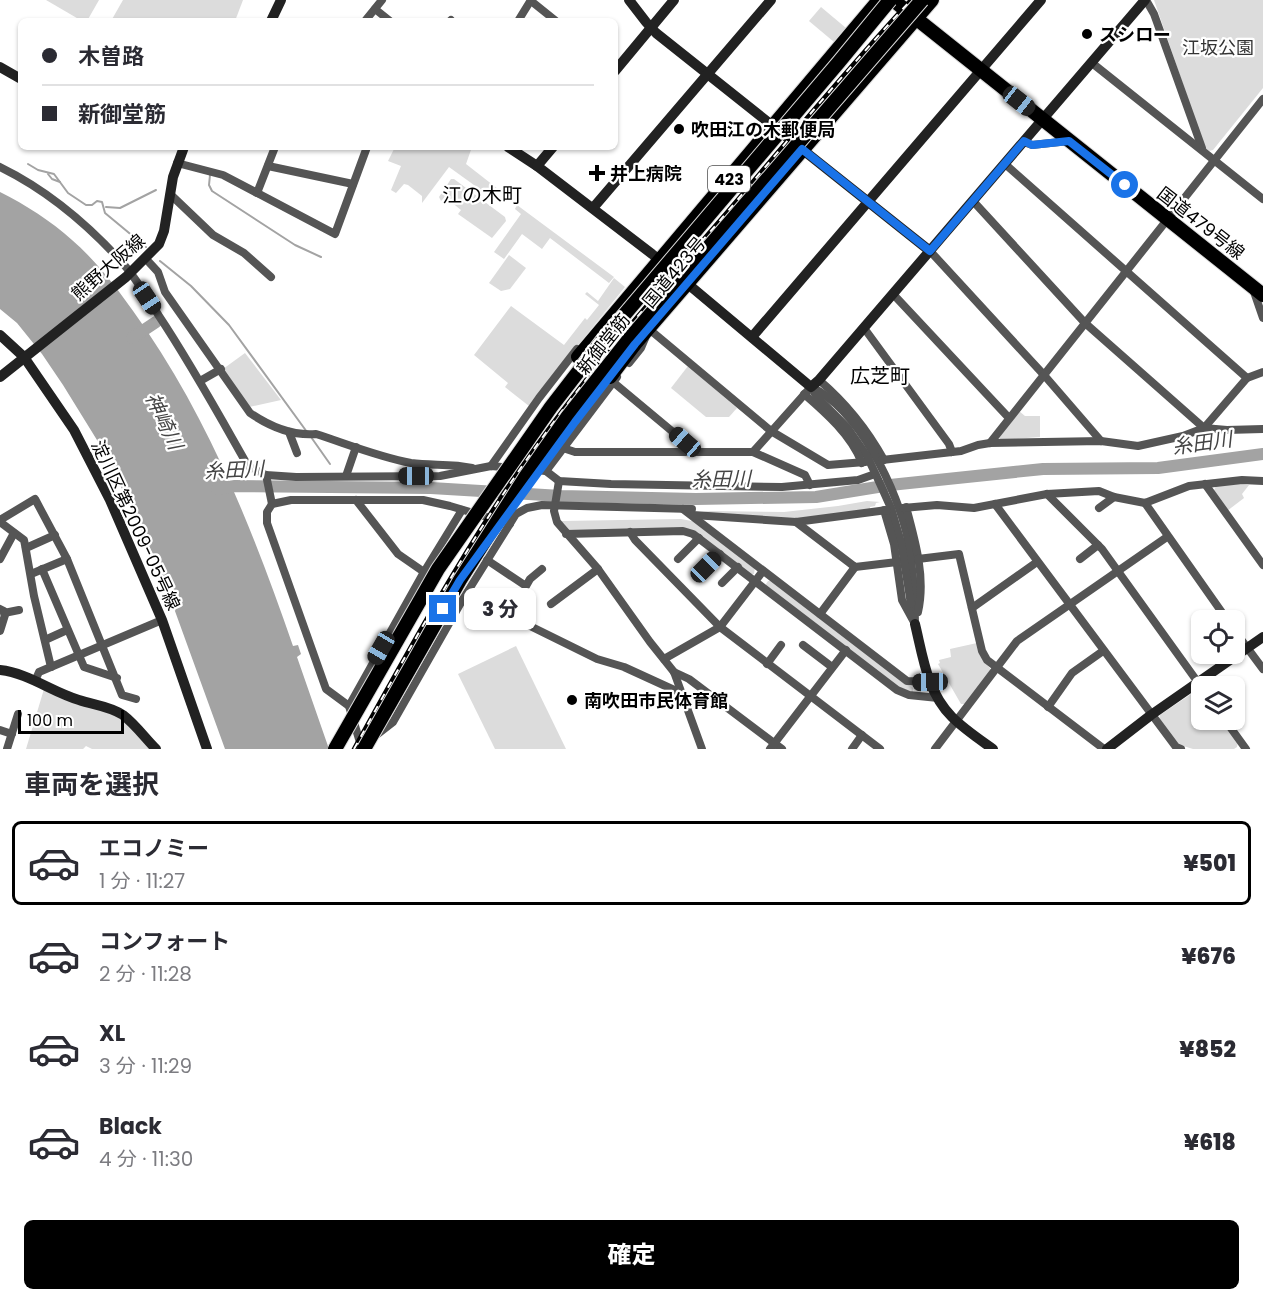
<!DOCTYPE html>
<html lang="ja">
<meta charset="utf-8">
<style>
:root{--surface:#fff;--page:#f2f2f3;--text:#2b2b33;--muted:#7c7c81;--line:#e1e1e2;--accent:#000}
body{margin:0;font-family:Poppins,"Noto Sans JP",sans-serif;background:var(--page);color:var(--text);height:100vh;display:flex;flex-direction:column;font-size:22px;white-space:nowrap}
*{box-sizing:border-box;margin:0}
p{font-size:20px;color:var(--muted)}
.icon{flex:none;width:33px;height:33px;fill:none;stroke:currentColor;stroke-width:2;stroke-linecap:round;stroke-linejoin:round}
.map{position:relative;height:749px;overflow:hidden}
.panel{display:flex;flex-direction:column;background:var(--surface);flex:1}
.panel>*{flex:none}
.banner{position:absolute;left:18px;top:18px;width:600px;height:132px;border-radius:9px;box-shadow:0 2px 4px #0004;display:grid;align-content:center;height:132px;padding:0 24px;background:var(--surface)}
.tools{position:absolute;left:1191px;top:610px;display:grid;gap:12px}
.tools a{display:grid;place-items:center;width:54px;height:54px;border-radius:9px;background:var(--surface);box-shadow:0 2px 4px #0004;font-size:30px}
.scale{position:absolute;left:18px;bottom:15px;width:106px;box-sizing:border-box;padding-left:6px;border:3px solid #000;border-top:0;font-size:16px;line-height:21px;white-space:nowrap;color:#000;-webkit-text-stroke:4px #fff;paint-order:stroke}
.end{position:absolute;width:27px;height:27px;margin:-14px;border:8px solid #1a73e8;background:#fff;box-shadow:0 0 0 3px #fff}
.from{border-radius:50%}
.bubble{position:absolute;height:42px;border-radius:9px;background:var(--surface);box-shadow:0 2px 4px #0004;font-size:20px;font-weight:800;line-height:42px;text-align:center}
.car{position:absolute;width:18px;height:36px;margin:-18px -9px;border-radius:8px;box-shadow:0 0 4px 2px #0007;background:linear-gradient(#222 24%,#8ab4d8 0 40%,#222 0 76%,#8ab4d8 0 86%,#222 0)}
.banner b{display:flex;align-items:center;gap:21px;height:57px;font-size:22px}
.banner b+b{border-top:2px solid var(--line)}
.banner i{width:15px;height:15px;background:var(--text)}
ul{padding:0;list-style:none}
li{display:flex;align-items:center;gap:18px;height:84px;margin:0 12px 9px;padding:0 12px;border:3px solid transparent;border-radius:9px}
li div{flex:1}
li b{display:block;font-size:22px}
li em{font-style:normal;font-weight:800}
li.on{border-color:var(--accent)}
li>.icon{width:54px;height:54px;stroke-width:1.5}
h2{padding:0 24px;font-size:27px;line-height:72px}
.action{display:flex;gap:12px;margin-top:auto;padding:12px 24px}
.action a{flex:1;height:69px;border-radius:9px;background:var(--accent);color:#fff;font-size:24px;font-weight:800;line-height:69px;text-align:center}
.map>svg:first-child{display:block}
</style>
<div class="map">
<svg width="1263" height="749" viewBox="0 0 1263 749">
<rect width="100%" height="100%" fill="#fff"/>
<g fill="#dcdcdc">
<path d="M46 0H99L87 21H82Z"/>
<path d="M123 0H243L235 21H111Z"/>
<path d="M1154 0H1263V88L1213 150 1209 151 1205 148Z"/>
<path d="M821 7 846 28 834 42 809 21Z"/>
<path d="M395 147H472L466 164 498 189 492 198 449 167 422 203V196L408 185 404 184 396 193 391 190 401 166 388 161Z"/>
<path d="M451 179H454L505 217 506 221 492 238 458 214 461 210 445 197 441 201 439 197Z"/>
<path d="M517 205 614 277 609 283 550 238 542 249 522 234 504 259 494 252 521 214 515 209Z"/>
<path d="M509 255 526 268 510 289 501 291 489 283Z"/>
<path d="M614 278 625 287 529 406 505 387 508 383 474 355 511 306 564 345 585 318 587 320 599 305 585 294 587 292 598 301Z"/>
<path d="M245 353 281 400 249 407 223 369Z"/>
<path d="M688 366 737 408 729 417H706L671 388Z"/>
<path d="M1019 411 1025 416H1040V437L1001 440 999 437Z"/>
<path d="M1238 484 1249 485 1242 494 1244 498 1227 511 1213 492 1216 486Z"/>
<path d="M867 501 880 502 876 503 875 506 870 507V510L807 520 701 514V512L710 511 784 512 838 506Z"/>
<path d="M681 519 697 522 755 567 754 574H750L692 530 567 532 561 521Z"/>
<path d="M768 581H772L913 688V693L897 686 767 587 766 584Z"/>
<path d="M977 643 984 662 990 668V672L965 704H961L938 664 940 663 939 660 951 657 950 649Z"/>
<path d="M516 646 566 749H495L458 674Z"/>
<path d="M44 689 113 714 127 723 151 749H92L86 746 83 749H26Z"/>
<path d="M1197 690 1202 692V720H1222L1238 742 1237 747 1234 749H1193L1177 744 1159 720 1160 715Z"/>
</g>
<path fill="#a3a3a3" d="M0 192C26 205 51 221 72 240 102 266 125 299 147 331 213 429 255 536 293 646L298 645 301 654 297 657 329 749H225L159 567 105 453 63 385 42 354 17 323 0 309Z"/>
<g fill="none" stroke-linecap="round" stroke-linejoin="round">
<g stroke="#a3a3a3" stroke-width="2">
<path d="M28 164 38 170 54 174 68 193 86 205H92L97 201 102 202 105 213 146 247"/>
<path d="M48 174 52 179 60 182"/>
<path d="M210 175 209 185 212 191 295 245 321 257"/>
<path d="M106 207 120 208 156 190"/>
<path d="M160 261 191 286 229 325 307 432"/>
<path d="M311 437 330 464"/>
</g>
<g stroke="#a3a3a3" stroke-width="12">
<path d="M132 338 156 322"/>
<path d="M217 489 235 486 431 488 561 496 696 499 816 497 890 485 1043 469 1158 468 1263 454"/>
</g>
<defs>
<g id="highway">
<path d="M893 0 1263 295"/>
<path d="M578 357 879 0"/>
<path d="M610 377 635 344 932 0"/>
</g>
</defs>
<use href="#highway" stroke="#dbdbdb" stroke-width="16"/>
<g stroke="#555" stroke-width="8">
<path d="M1146 0 1154 14 1202 148"/>
<path d="M531 1 556 21"/>
<path d="M375 9 390 21"/>
<path d="M365 21 382 0"/>
<path d="M450 21 451 20"/>
<path d="M518 21 531 0"/>
<path d="M1092 63 1263 199"/>
<path d="M1024 142 1032 145 1069 141"/>
<path d="M177 163 223 175 335 234 367 147"/>
<path d="M1005 164 1247 378"/>
<path d="M268 166 353 184"/>
<path d="M0 167C45 189 85 222 119 259 135 276 147 297 159 316 191 364 219 415 248 466L266 475 296 477 440 476 491 466 546 471"/>
<path d="M257 193 275 147"/>
<path d="M170 194 213 235 244 253 271 277"/>
<path d="M973 201 1085 323 1204 428 1247 378 1263 372"/>
<path d="M930 251 1044 375 1101 441"/>
<path d="M146 259 158 272 165 292 250 413C269 426 293 436 316 434 347 444 379 457 411 463 431 466 452 463 472 468"/>
<path d="M1253 289 1263 318"/>
<path d="M893 294 1009 418"/>
<path d="M864 328 949 444 952 452"/>
<path d="M629 363 641 348 649 329 771 431 828 465 865 462"/>
<path d="M617 377 546 471 559 481 611 484 782 487 858 480 875 474"/>
<path d="M819 380C846 403 867 429 884 460"/>
<path d="M200 381 221 369"/>
<path d="M613 382 685 442 692 452"/>
<path d="M811 387C859 409 898 491 908 540 913 568 915 596 915 624"/>
<path d="M811 387 817 397 847 427 867 456 877 477 891 508 901 542 911 604"/>
<path d="M804 394C826 413 851 435 862 463"/>
<path d="M289 432 297 453"/>
<path d="M990 443 1263 99"/>
<path d="M563 448 575 452H753L811 387"/>
<path d="M753 452 805 475 810 485"/>
<path d="M882 460 961 451 978 445 990 443 1101 441 1138 446 1183 436 1204 428 1227 430 1263 429"/>
<path d="M491 466 539 398 577 349"/>
<path d="M266 475 272 504"/>
<path d="M346 476 356 447"/>
<path d="M559 481 554 511 557 522 598 569 650 642 674 672 702 749"/>
<path d="M1205 484 1263 565"/>
<path d="M1047 494 1102 549 1202 688"/>
<path d="M356 500 398 554 424 572"/>
<path d="M1145 503 1228 621"/>
<path d="M995 504 1176 747 1181 749"/>
<path d="M906 507C915 540 926 578 918 612"/>
<path d="M903 508 937 505 974 508 1047 494 1099 491 1114 497 1145 503 1189 486 1242 480 1263 481"/>
<path d="M1099 508 1114 497"/>
<path d="M683 509 907 681 930 682"/>
<path d="M884 510 894 544 902 600 914 622"/>
<path d="M693 515 796 522 887 510"/>
<path d="M0 520 35 499 67 559 122 695 136 699"/>
<path d="M0 522 24 540 25 545 34 596 51 667"/>
<path d="M796 522 855 567 897 562"/>
<path d="M630 532 635 540 720 627 880 749"/>
<path d="M566 534 683 531 693 534 897 690 909 695 938 698"/>
<path d="M26 548 55 535"/>
<path d="M0 559 14 533"/>
<path d="M678 559 699 538"/>
<path d="M918 559 959 554 982 651 987 660 1104 749"/>
<path d="M1080 559 1098 545"/>
<path d="M487 560 526 586 530 579 542 569"/>
<path d="M706 567 720 554"/>
<path d="M42 569 84 667 117 678"/>
<path d="M31 574 67 559"/>
<path d="M722 583 738 567"/>
<path d="M463 599 504 618 526 624 597 659 624 667 683 694"/>
<path d="M551 604 598 569"/>
<path d="M972 608 1037 562"/>
<path d="M0 609 4 611 5 615 0 631"/>
<path d="M4 613 19 610"/>
<path d="M820 614 855 567"/>
<path d="M1234 630 1263 669"/>
<path d="M45 640 67 630"/>
<path d="M803 645 832 667"/>
<path d="M664 659 720 627 763 571"/>
<path d="M767 664 781 645"/>
<path d="M674 672 689 679 782 749"/>
<path d="M35 681 39 672 162 620"/>
<path d="M349 706 424 572 462 510"/>
<path d="M1048 707 1072 673 1103 651"/>
<path d="M1225 720 1246 749"/>
<path d="M0 730 12 734"/>
<path d="M375 736 393 722 463 599 516 514 527 508 542 505 692 509"/>
<path d="M7 749 18 714"/>
<path d="M362 749 349 706 326 689 267 523V512L272 504 291 500H423L450 506 510 524"/>
<path d="M770 749 846 650"/>
<path d="M852 749 862 735"/>
<path d="M935 749 1017 641 1167 537"/>
</g>
<g stroke="#222" stroke-width="10">
<path d="M629 0 646 22 656 33 930 251"/>
<path d="M271 21 281 0"/>
<path d="M0 67 21 79"/>
<path d="M615 71 674 0"/>
<path d="M508 147 537 166 652 254 811 387 819 380 1145 0"/>
<path d="M537 166 553 147"/>
<path d="M593 208 771 0"/>
<path d="M0 335 24 357 74 430 110 500 162 620 207 749"/>
<path d="M752 337 1041 0"/>
<path d="M0 377 126 277 159 244 164 231 173 177 184 147"/>
<path d="M915 624C923 657 927 692 952 717 964 729 979 739 993 749"/>
<path d="M0 670C28 673 52 692 79 700 94 705 110 706 123 715 135 724 145 738 156 749"/>
<path d="M1107 749 1151 715 1263 637"/>
</g>
<use href="#highway" stroke="#000" stroke-width="14"/>
<defs>
<path id="rail" d="M354 749C405 657 455 565 514 478 577 385 650 301 723 217 785 144 846 70 911 0"/>
</defs>
<use href="#rail" stroke="#000" stroke-width="4.5"/>
<use href="#rail" stroke="#fff" stroke-width="2" stroke-dasharray="7" stroke-linecap="butt"/>
<defs>
<g id="highway-bridge">
<path d="M335 749 438 569 551 407 602 341 839 62 890 0"/>
<path d="M364 749 460 580 526 476 568 416 629 339 922 0"/>
</g>
</defs>
<use href="#highway-bridge" stroke="#dbdbdb" stroke-width="16" stroke-linecap="butt"/>
<use href="#highway-bridge" stroke="#000" stroke-width="14"/>
</g>
<g fill="none" stroke-linecap="round" stroke-linejoin="round">
<path stroke="#1a73e8" stroke-width="8" d="M443 609 460 580 575 422 635 344 802 149 930 251 1024 141 1032 145 1069 141 1125 185"/>
</g>
<g fill="#000" stroke="#fff" stroke-width="2">
<circle cx="1087" cy="34" r="6"/>
<circle cx="679" cy="129" r="6"/>
<path d="M594 164h6v6h6v6h-6v6h-6v-6h-6v-6h6z"/>
<circle cx="572" cy="700" r="6"/>
</g>
<g text-anchor="middle" dominant-baseline="central" stroke-width="4.5" stroke-linejoin="round" paint-order="stroke">
<rect fill="#fff" stroke="#4c4c4c" stroke-width="1.5" x="708" y="166" width="42" height="26" rx="4.5"/>
<g font-size="16" font-weight="bold" fill="#000">
<text x="729" y="179">423</text>
</g>
<g font-size="18" font-weight="bold" fill="#000" stroke="#fff" text-anchor="start">
<text x="1099" y="34">スシロー</text>
<text x="691" y="129">吹田江の木郵便局</text>
<text x="610" y="173">井上病院</text>
<text x="584" y="700">南吹田市民体育館</text>
</g>
<g font-size="18" fill="#333" stroke="#fff">
<text x="1218" y="47">江坂公園</text>
</g>
<g font-size="18" fill="#000" stroke="#fff">
<text transform="translate(1201 223) rotate(38)">国道479号線</text>
<text transform="translate(108 267) rotate(-41)">熊野大阪線</text>
<text transform="translate(674 272) rotate(-50)">国道423号</text>
<text transform="translate(603 344) rotate(-51)">新御堂筋</text>
<text transform="translate(136 525) rotate(65)">淀川区第2009-05号線</text>
</g>
<g font-size="20" fill="#000" stroke="#fff">
<text x="482" y="195">江の木町</text>
<text x="880" y="376">広芝町</text>
</g>
<g font-size="20" font-style="italic" fill="#444" stroke="#fff">
<text transform="translate(164 421) rotate(65)">神崎川</text>
<text transform="translate(1202 443) rotate(-8)">糸田川</text>
<text transform="translate(234 470) rotate(-3)">糸田川</text>
<text transform="translate(721 479) rotate(-1)">糸田川</text>
</g>
</g>
</svg>
<div class="tools">
<a><svg class="icon" aria-label="locate" viewBox="0 0 24 24"><circle cx="12" cy="12" r="6"/><path d="M12 2v4M12 18v4M2 12h4M18 12h4"/></svg></a>
<a><svg class="icon" aria-label="layers" viewBox="0 0 24 24"><path d="M12 4l9 5-9 5-9-5zM3 14l9 5 9-5"/></svg></a>
</div>
<div class="scale">100 m</div>
<i class="end from" style="left:1125px;top:185px"></i>
<i class="end" style="left:443px;top:609px"></i>
<div class="bubble" style="left:464px;top:588px;width:72px">3 分</div>
<i class="car" style="left:1019px;top:101px;rotate:128deg"></i>
<i class="car" style="left:147px;top:298px;rotate:146deg"></i>
<i class="car" style="left:685px;top:442px;rotate:311deg"></i>
<i class="car" style="left:416px;top:476px;rotate:270deg"></i>
<i class="car" style="left:706px;top:567px;rotate:45deg"></i>
<i class="car" style="left:381px;top:648px;rotate:210deg"></i>
<i class="car" style="left:930px;top:682px;rotate:269deg"></i>
<div class="banner">
<b><i class="from"></i>木曽路</b>
<b><i></i>新御堂筋</b>
</div>
</div>
<section class="panel">
<h2>車両を選択</h2>
<ul>
<li class="on"><svg class="icon" aria-label="car" viewBox="0 0 24 24"><path d="M5 17H2v-5l4-1 3-4h7l3 4 3 1v5h-3M9 17h6M6 11h13"/><circle cx="7" cy="17" r="2"/><circle cx="17" cy="17" r="2"/></svg><div><b>エコノミー</b><p>1 分 · 11:27</p></div><em>¥501</em></li>
<li><svg class="icon" aria-label="car" viewBox="0 0 24 24"><path d="M5 17H2v-5l4-1 3-4h7l3 4 3 1v5h-3M9 17h6M6 11h13"/><circle cx="7" cy="17" r="2"/><circle cx="17" cy="17" r="2"/></svg><div><b>コンフォート</b><p>2 分 · 11:28</p></div><em>¥676</em></li>
<li><svg class="icon" aria-label="car" viewBox="0 0 24 24"><path d="M5 17H2v-5l4-1 3-4h7l3 4 3 1v5h-3M9 17h6M6 11h13"/><circle cx="7" cy="17" r="2"/><circle cx="17" cy="17" r="2"/></svg><div><b>XL</b><p>3 分 · 11:29</p></div><em>¥852</em></li>
<li><svg class="icon" aria-label="car" viewBox="0 0 24 24"><path d="M5 17H2v-5l4-1 3-4h7l3 4 3 1v5h-3M9 17h6M6 11h13"/><circle cx="7" cy="17" r="2"/><circle cx="17" cy="17" r="2"/></svg><div><b>Black</b><p>4 分 · 11:30</p></div><em>¥618</em></li>
</ul>
<div class="action"><a>確定</a></div>
</section>
